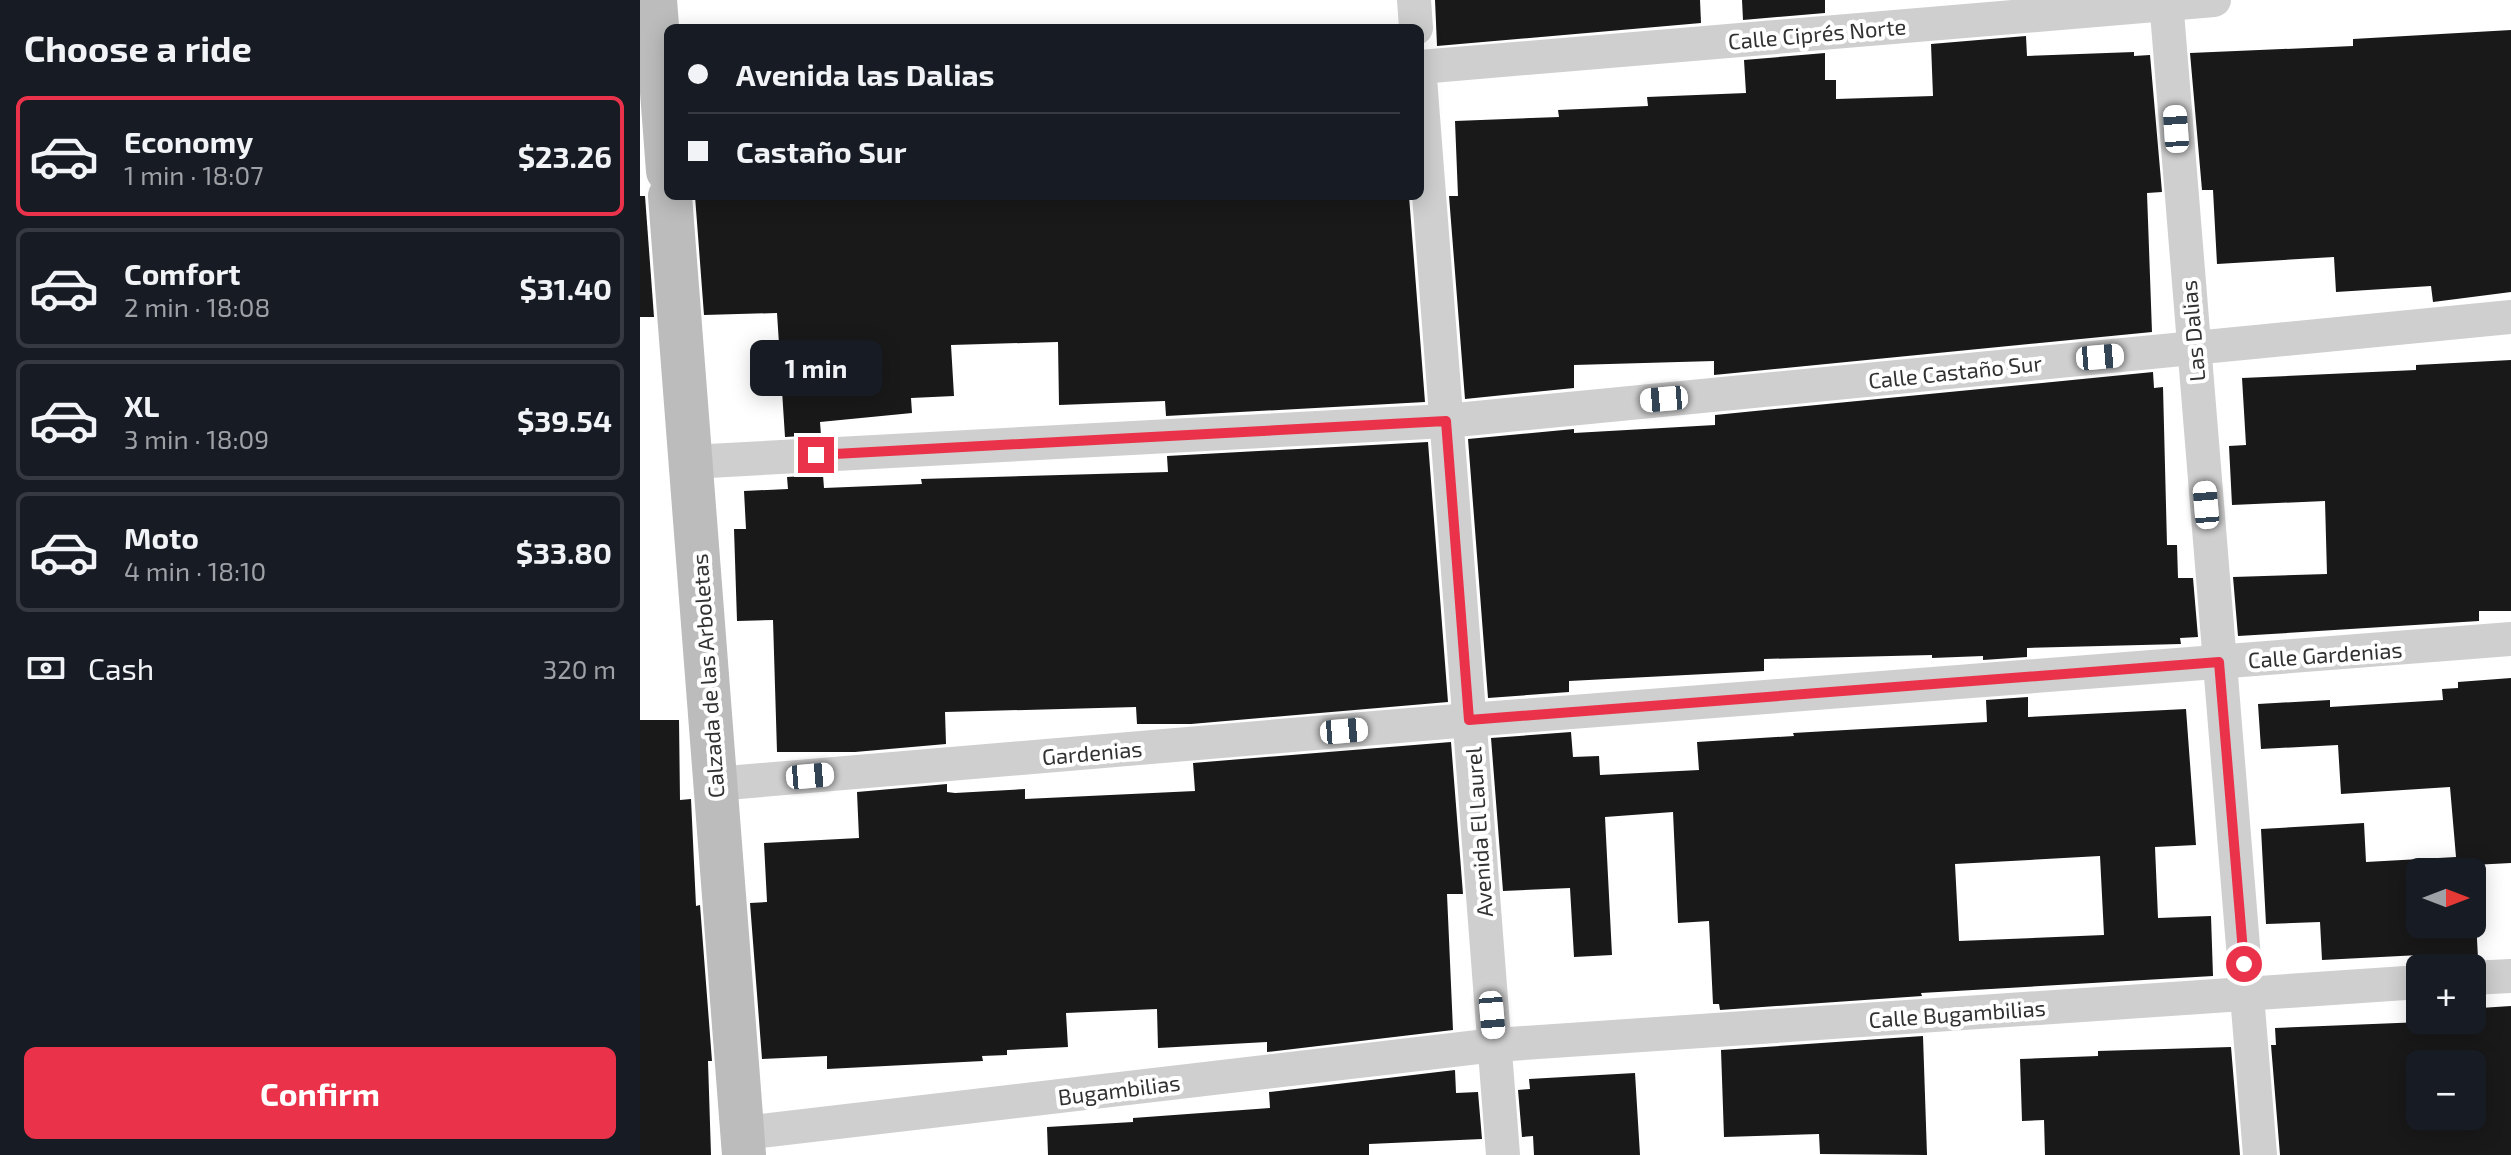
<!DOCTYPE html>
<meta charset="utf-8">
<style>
:root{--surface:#171b24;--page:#20242c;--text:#f1f3f6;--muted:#9ea1a6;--line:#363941;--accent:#ea334a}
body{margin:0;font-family:"Exo 2",sans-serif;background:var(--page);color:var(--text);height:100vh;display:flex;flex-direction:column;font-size:30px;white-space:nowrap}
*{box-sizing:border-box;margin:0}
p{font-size:26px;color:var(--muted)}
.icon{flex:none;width:44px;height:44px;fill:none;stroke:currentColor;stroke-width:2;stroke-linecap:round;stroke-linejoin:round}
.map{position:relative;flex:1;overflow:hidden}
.sheet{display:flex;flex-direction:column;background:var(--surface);width:640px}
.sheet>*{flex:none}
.hud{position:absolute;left:24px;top:24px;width:760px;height:176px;border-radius:12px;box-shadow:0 4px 20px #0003;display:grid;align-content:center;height:176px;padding:0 24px;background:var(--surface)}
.needle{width:52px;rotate:90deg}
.buttons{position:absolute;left:1766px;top:858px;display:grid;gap:16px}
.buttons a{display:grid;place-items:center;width:80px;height:80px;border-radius:12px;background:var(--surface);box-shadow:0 4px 20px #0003;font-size:40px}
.end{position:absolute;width:36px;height:36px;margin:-18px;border:10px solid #ea334a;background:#fff;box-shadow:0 0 0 4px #fff}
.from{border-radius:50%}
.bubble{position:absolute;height:56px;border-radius:12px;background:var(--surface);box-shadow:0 4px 20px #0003;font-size:26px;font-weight:700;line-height:56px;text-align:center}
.car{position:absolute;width:24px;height:48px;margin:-24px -12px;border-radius:10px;box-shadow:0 0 6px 2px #0007;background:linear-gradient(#fff 24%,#345 0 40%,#fff 0 76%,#345 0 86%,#fff 0)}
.hud b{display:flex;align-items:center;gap:28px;height:76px;font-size:30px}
.hud b+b{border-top:2px solid var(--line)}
.hud i{width:20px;height:20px;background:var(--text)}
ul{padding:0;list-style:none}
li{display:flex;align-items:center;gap:24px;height:120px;margin:0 16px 12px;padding:0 8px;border:4px solid var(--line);border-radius:12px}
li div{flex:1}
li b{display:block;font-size:30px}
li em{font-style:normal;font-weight:700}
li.on{border-color:var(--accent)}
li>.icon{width:72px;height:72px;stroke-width:1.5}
h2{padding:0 24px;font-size:36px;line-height:96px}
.pay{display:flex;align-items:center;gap:20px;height:88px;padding:0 24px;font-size:30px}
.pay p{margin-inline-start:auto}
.primary-button{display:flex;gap:16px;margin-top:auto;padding:16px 24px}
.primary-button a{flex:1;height:92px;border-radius:12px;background:var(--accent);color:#fff;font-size:32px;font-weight:700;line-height:92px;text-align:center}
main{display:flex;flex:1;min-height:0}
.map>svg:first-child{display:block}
</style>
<main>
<section class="sheet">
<h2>Choose a ride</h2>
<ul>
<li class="on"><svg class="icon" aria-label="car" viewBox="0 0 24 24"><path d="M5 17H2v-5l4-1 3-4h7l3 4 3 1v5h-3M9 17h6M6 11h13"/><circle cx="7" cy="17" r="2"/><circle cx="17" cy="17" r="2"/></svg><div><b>Economy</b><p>1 min · 18:07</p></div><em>$23.26</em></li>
<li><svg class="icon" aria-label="car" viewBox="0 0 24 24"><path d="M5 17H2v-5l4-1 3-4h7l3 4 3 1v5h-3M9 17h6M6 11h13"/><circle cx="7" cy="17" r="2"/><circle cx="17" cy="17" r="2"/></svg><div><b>Comfort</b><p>2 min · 18:08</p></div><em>$31.40</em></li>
<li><svg class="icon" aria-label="car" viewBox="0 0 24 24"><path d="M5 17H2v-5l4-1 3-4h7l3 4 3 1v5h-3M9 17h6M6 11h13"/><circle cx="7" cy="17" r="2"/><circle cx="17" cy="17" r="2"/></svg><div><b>XL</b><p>3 min · 18:09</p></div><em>$39.54</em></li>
<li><svg class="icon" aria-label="car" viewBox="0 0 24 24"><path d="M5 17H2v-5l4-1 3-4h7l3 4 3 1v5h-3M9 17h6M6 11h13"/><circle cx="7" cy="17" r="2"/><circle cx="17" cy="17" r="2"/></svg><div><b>Moto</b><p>4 min · 18:10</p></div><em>$33.80</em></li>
</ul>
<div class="pay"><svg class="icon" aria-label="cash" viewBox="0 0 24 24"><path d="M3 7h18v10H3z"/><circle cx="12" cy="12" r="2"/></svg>Cash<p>320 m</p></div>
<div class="primary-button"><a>Confirm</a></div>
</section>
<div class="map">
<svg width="1871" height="1155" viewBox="0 0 1871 1155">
<rect width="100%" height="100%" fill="#fff"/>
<g fill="#191919" fill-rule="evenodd">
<path d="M795 0H1060L1061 23 797 46Z"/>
<path d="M1102 0H1185V13L1103 20Z"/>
<path d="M1871 30V292L1793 302 1791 286 1696 292 1694 257 1577 264 1573 190H1562L1550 53 1713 46V39Z"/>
<path d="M1386 36 1387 56 1494 52V56L1510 55 1522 192 1507 193 1512 332 1074 375V361L934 365V388L825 399 809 196H818L815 121 919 117 918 110 1008 106 1007 97 1106 93 1104 60 1185 53V80H1196V99L1293 96 1291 44Z"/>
<path d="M0 196H5L14 317H0Z"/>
<path d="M55 196H769L785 402 526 416 525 401 419 405 418 342 311 345 314 396 271 398 272 413 180 422 181 435 145 437 137 313 64 315Z"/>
<path d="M1871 360V611H1839V621L1598 636 1593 577 1687 574 1685 501 1592 505 1589 446 1606 445 1602 378 1776 370V365Z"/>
<path d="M1513 372 1514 388 1523 387 1527 545H1537L1538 578H1553L1558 637 1540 638 1541 644 1387 648V657L1343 660V656L1292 658V655L1124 659V671L929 681V692L848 698 828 439 934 429V433L1075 425V415Z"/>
<path d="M788 442 808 702 551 724H497L496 707 305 712 306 744 215 752H137L133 620 97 621 94 529H106L104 491 148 489 147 477 183 475 184 488 282 484 281 479 528 472 527 456Z"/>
<path d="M1871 678V863L1833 865 1838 958 1822 961 1815 968H1794L1780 962V955L1682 960 1680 922 1626 924 1621 829 1724 823 1726 862 1816 857 1810 787 1701 794 1698 745 1621 749 1618 704 1690 700V707L1803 700 1802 689 1818 688V682ZM1780 872H1832V924H1780Z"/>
<path d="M1388 697V717L1546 709 1556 845 1515 847 1518 918 1571 916 1573 976 1281 993 1282 996 1080 1010 1079 1004H1073L1069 921 1038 923 1033 812 965 817 972 955 934 957 930 888 863 891 851 738 931 732 933 757 959 756 960 775 1059 770 1057 742 1154 736 1153 733 1347 722 1346 700ZM1460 856 1464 935 1319 941 1315 864Z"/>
<path d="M0 720H39L40 800 51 799 56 906 60 905 72 1061H68L71 1155H0Z"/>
<path d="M811 742 823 894H807L813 1030 627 1052V1042L518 1048 517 1009 426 1013 428 1047 367 1050V1055L342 1056 343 1061 187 1069V1056L122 1059 110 903 127 902 124 843 219 838 217 792 307 784V792L315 793 385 789V799L555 791 553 763Z"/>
<path d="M1832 998H1840V1008L1871 1006V1155H1640L1631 1045H1636L1635 1028 1832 1020ZM1780 1064H1832V1116H1780Z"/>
<path d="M1283 1036 1287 1155 1180 1154 1179 1134 1084 1137 1081 1050Z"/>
<path d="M1591 1047 1600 1155H1405L1404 1120 1382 1121 1380 1059 1458 1056V1051Z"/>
<path d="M815 1070 816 1093 838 1092 842 1139 729 1144V1155H408L407 1127 493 1122V1118L630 1108 629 1092Z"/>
<path d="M995 1073 1000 1155H894L893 1136 882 1137 878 1090 890 1089 889 1079Z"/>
</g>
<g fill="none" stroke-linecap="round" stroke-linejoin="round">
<g stroke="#cfcfcf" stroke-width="34">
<path d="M774 0 776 28"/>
<path d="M1526 0 1620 1155"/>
<path d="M780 67 1574 0"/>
<path d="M780 78 863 1155"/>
<path d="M50 462 806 421 1871 317"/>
<path d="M75 784 829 720 1871 639"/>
<path d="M1832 978 1871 976"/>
<path d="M103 1133 855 1045 1780 982"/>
</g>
<g stroke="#bcbcbc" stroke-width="44">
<path d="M15 0 28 171"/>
<path d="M30 196 104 1155"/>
</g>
</g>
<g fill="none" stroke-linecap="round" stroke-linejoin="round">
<path stroke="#ea334a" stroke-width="10" d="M176 455 806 421 829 720 1579 662 1604 964"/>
</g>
<g text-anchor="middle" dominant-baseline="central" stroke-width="8" stroke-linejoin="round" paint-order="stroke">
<g font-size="22" fill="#323232" stroke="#fff">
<text transform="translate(1177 33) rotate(-5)">Calle Ciprés Norte</text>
<text transform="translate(1552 331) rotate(-95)">Las Dalias</text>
<text transform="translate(1315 371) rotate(-6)">Calle Castaño Sur</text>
<text transform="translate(1685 654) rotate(-4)">Calle Gardenias</text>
<text transform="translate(67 676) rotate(-94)">Calzada de las Arboletas</text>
<text transform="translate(452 752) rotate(-5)">Gardenias</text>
<text transform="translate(838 832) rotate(-94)">Avenida El Laurel</text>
<text transform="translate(1317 1013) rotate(-4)">Calle Bugambilias</text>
<text transform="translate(479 1089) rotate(-7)">Bugambilias</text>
</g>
</g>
</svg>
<div class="buttons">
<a><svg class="needle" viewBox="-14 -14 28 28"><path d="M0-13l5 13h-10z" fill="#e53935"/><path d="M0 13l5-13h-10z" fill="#9ea1a6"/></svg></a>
<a>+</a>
<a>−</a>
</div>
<i class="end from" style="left:1604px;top:964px"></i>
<i class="end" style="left:176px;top:455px"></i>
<div class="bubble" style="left:110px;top:340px;width:132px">1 min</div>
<i class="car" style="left:1536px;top:129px;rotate:356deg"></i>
<i class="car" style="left:1460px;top:357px;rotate:85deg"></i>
<i class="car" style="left:1024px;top:399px;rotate:265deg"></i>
<i class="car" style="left:1566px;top:505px;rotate:355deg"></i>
<i class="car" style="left:704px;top:731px;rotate:85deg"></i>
<i class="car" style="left:170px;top:776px;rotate:85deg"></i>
<i class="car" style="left:852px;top:1015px;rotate:175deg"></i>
<div class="hud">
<b><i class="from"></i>Avenida las Dalias</b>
<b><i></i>Castaño Sur</b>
</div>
</div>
</main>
